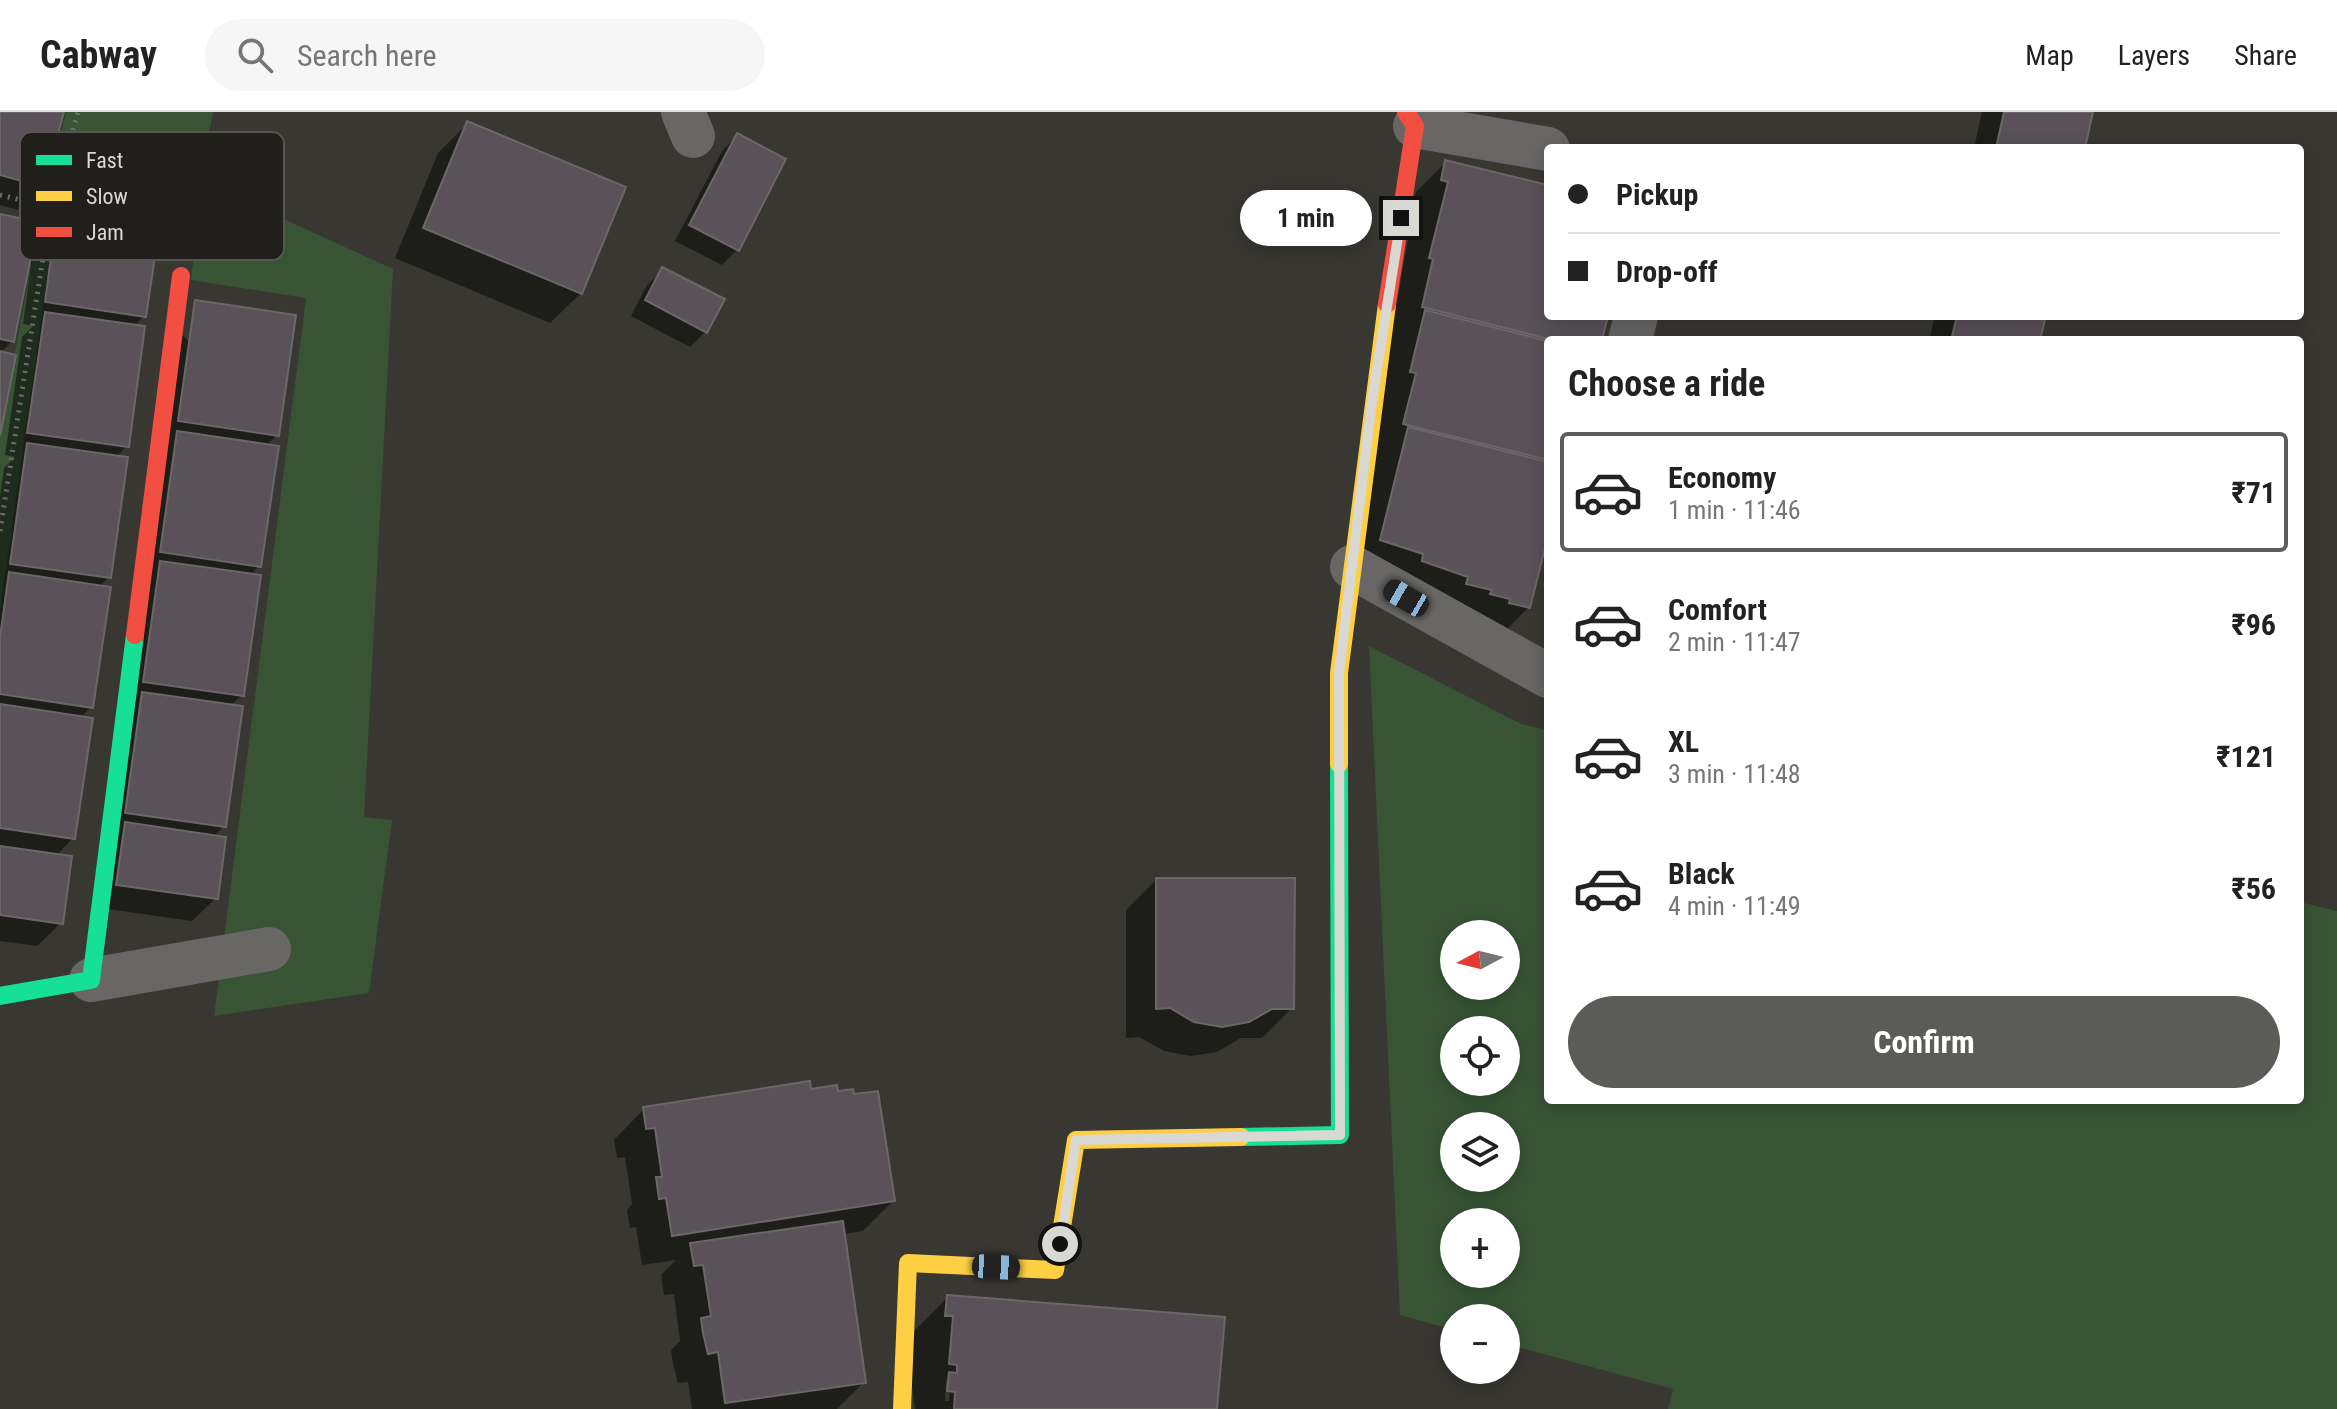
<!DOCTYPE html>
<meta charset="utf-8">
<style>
:root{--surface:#fff;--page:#f6f6f6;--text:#222;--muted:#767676;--line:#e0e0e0;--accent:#5b5b58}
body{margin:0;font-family:"Roboto Condensed",sans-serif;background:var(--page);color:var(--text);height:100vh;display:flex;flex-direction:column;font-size:30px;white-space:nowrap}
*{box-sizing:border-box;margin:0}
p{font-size:26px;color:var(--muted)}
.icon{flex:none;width:44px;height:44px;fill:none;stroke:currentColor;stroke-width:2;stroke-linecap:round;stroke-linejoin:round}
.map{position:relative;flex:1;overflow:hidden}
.panel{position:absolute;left:1544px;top:224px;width:760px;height:768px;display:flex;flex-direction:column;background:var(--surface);border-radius:8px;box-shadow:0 4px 20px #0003}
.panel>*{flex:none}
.banner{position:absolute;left:1544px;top:32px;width:760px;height:176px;border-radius:8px;box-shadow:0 4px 20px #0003;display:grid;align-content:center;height:176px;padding:0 24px;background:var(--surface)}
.needle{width:52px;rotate:263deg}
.tools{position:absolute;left:1440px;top:808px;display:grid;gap:16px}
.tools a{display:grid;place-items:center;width:80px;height:80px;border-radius:50%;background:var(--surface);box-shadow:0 4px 20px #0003;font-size:40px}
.end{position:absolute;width:36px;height:36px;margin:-18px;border:10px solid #dad8d3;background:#111;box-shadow:0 0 0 4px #111}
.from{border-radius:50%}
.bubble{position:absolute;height:56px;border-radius:28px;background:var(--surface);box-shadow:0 4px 20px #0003;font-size:26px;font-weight:700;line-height:56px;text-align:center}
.car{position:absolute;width:24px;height:48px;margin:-24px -12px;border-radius:10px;box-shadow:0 0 6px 2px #0007;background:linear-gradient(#222 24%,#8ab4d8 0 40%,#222 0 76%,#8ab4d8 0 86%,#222 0)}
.banner b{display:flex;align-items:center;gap:28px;height:76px;font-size:30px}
.banner b+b{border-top:2px solid var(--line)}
.banner i{width:20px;height:20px;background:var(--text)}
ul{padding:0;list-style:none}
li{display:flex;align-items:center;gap:24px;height:120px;margin:0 16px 12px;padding:0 8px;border:4px solid transparent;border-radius:8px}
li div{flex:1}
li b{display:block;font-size:30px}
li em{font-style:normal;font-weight:700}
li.current{border-color:var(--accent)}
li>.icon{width:72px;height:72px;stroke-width:1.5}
h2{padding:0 24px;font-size:36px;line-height:96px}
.action{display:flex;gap:16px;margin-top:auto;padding:16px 24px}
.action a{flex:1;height:92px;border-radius:48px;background:var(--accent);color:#fff;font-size:32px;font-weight:700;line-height:92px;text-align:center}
header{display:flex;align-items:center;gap:48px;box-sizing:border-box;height:112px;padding:0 40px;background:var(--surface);border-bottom:2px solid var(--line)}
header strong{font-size:38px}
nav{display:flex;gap:44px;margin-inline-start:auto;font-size:28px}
.search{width:560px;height:72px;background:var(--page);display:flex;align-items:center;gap:20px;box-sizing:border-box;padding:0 28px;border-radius:44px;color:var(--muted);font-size:30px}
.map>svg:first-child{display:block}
</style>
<header>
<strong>Cabway</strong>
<div class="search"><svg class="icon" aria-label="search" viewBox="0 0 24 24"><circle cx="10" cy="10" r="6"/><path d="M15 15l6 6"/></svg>Search here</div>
<nav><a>Map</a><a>Layers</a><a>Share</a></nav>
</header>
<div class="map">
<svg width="2337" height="1297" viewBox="0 0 2337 1297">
<rect width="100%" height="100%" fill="#383732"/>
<g fill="#385435" fill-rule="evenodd">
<path d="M66 0H213L200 69 393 157 364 705 392 708 369 881 214 904 306 186 191 168 196 127 55 108 0 499V320L46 77Z"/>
<path d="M1369 534 1521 612 1548 618V988H2300V790L2337 799V1297H1668L1673 1277 1506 1232V1206H1454V1218L1400 1203ZM1454 822H1506V874H1454ZM1454 918H1506V970H1454ZM1454 1014H1506V1066H1454ZM1454 1110H1506V1162H1454Z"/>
</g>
<g fill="#0007" fill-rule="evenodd">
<path d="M0 0H62L41 74 18 98 0 93Z"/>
<path d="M1982 0H2091L2083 36H1974Z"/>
<path d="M468 11 581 181 550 211 395 146 438 41Z"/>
<path d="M737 24V138L722 153 675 129 722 39Z"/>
<path d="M1446 50 1548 75V204H1606L1600 228H1548V419L1529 495 1498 526 1351 458 1416 80Z"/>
<path d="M0 104 28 151 55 124 144 204 133 215 127 334 115 346 109 465 99 475 91 595 80 606 73 726 56 744 61 811 37 834 0 829V385L4 356 15 345 5 343 22 225 33 214 23 212 31 153H28L12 229 0 241Z"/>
<path d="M663 158 706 219 690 235 631 204 647 173Z"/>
<path d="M1935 204H2044L2038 228H1929Z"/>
<path d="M173 213 277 323 266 334 259 454 250 464 242 583 230 594 224 714 213 725 216 786 192 809 94 795Z"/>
<path d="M1156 768 1292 896 1262 926H1241L1217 940 1191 944 1164 939 1139 925 1126 926V798Z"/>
<path d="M809 979 893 1089 863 1119 843 1122 864 1270 837 1297H692L688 1270 678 1271 673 1252 671 1238 680 1229 674 1182 664 1183 661 1163 676 1148 642 1153 636 1115 630 1116 627 1098 632 1092 625 1045 617 1046 614 1028 644 997Z"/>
<path d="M948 1185 1215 1297H915L906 1227ZM950 1265 949 1289H945L946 1269Z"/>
</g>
<g fill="#5b5159" stroke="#6a6867" stroke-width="2">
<path d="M0 0H64L43 75 0 63Z"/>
<path d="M2004 0H2093L2085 36H1996Z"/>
<path d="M467 9 626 75 582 182 423 116Z"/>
<path d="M737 21 786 47 739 139 689 113Z"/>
<path d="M1445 48 1548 73V204H1608L1602 228H1552L1422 195 1433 147 1429 146 1448 70 1441 68Z"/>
<path d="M0 102 38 110 14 230 0 227Z"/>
<path d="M54 122 156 137 146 205 45 190Z"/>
<path d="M662 155 725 187 707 221 645 188Z"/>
<path d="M195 188 296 203 279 324 178 309Z"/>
<path d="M1425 198 1548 229V348L1403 312 1416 261 1410 260Z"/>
<path d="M45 200 145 214 129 335 27 321Z"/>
<path d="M1957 204H2046L2040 228H1951Z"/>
<path d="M0 239 16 243 0 324Z"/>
<path d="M1408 315 1548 350V424L1530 496 1509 491 1510 487 1490 482 1492 478 1466 472 1468 465 1422 449 1423 442 1380 428Z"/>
<path d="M177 319 279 334 261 455 160 440Z"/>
<path d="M27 331 128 345 111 466 10 452Z"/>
<path d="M160 449 261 463 244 584 143 570Z"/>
<path d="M9 460 111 475 93 596 0 582V525Z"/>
<path d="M142 580 243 594 226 715 125 701Z"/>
<path d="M0 592 93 606 75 727 0 716Z"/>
<path d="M125 710 226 725 218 787 116 773Z"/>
<path d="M0 734 72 744 63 812 0 803Z"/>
<path d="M1156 766H1295L1294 897H1272L1249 910 1222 915 1194 910 1170 896 1156 897Z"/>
<path d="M810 969 811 977 837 973 838 979 853 977 854 982 878 979 895 1089 672 1124 666 1086 659 1087 656 1065H662L655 1016 646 1017 643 995Z"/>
<path d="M843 1109 866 1271 725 1291 718 1240 708 1242 703 1221 701 1206 711 1204 703 1153 694 1154 690 1131Z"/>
<path d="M947 1183 1225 1205 1217 1297H954L955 1280 947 1279 949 1260 957 1261V1253L949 1252 953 1204H945Z"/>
</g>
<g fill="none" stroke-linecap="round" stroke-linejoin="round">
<g stroke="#6e6d6b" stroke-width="5" stroke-dasharray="2 6" stroke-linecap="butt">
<path d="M0 83 51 95"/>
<path d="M0 419 51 95 78 0"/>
</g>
<g stroke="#686766" stroke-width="44">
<path d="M683 0 693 24"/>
<path d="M1415 14 1548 37"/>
<path d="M1630 228 1636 204"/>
<path d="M1352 455 1548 564"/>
<path d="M91 868 269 837"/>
</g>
<g stroke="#16e098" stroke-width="18">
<path d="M0 884 91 868 135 523"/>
<path d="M1241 1025 1340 1023 1339 652"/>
</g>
<g stroke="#ffcf43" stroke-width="18">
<path d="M1339 652V561L1387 192"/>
<path d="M902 1297 908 1151 1055 1158 1076 1028 1241 1025"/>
</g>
<g stroke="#f24e42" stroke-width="18">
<path d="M1387 192 1415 14 1406 0"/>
<path d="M135 523 181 164"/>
</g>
</g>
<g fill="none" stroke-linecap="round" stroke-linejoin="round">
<path stroke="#dad8d3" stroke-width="10" d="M1060 1132 1076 1028 1340 1023 1339 561 1372 289 1401 106"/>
</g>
<rect x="20" y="20" width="264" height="128" rx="12" fill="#201f1b" stroke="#585652" stroke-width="2"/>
<rect x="36" y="43" width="36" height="10" fill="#16e098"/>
<rect x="36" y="79" width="36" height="10" fill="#ffcf43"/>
<rect x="36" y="115" width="36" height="10" fill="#f24e42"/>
<g font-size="22" fill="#dad8d3">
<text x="86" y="56">Fast</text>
<text x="86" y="92">Slow</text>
<text x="86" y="128">Jam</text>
</g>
</svg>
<div class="tools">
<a><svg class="needle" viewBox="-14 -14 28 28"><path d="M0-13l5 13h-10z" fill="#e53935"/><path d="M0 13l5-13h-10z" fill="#767676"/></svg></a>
<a><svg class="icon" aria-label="locate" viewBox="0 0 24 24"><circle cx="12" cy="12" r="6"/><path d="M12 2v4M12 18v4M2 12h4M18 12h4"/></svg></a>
<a><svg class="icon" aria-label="layers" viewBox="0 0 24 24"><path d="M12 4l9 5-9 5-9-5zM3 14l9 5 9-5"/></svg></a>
<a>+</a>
<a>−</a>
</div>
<i class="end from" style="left:1060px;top:1132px"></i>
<i class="end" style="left:1401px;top:106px"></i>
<div class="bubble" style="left:1240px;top:78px;width:132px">1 min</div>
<i class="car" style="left:1406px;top:486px;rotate:300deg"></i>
<i class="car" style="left:996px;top:1155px;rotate:93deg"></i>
<div class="banner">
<b><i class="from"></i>Pickup</b>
<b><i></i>Drop-off</b>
</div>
<section class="panel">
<h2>Choose a ride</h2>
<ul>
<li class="current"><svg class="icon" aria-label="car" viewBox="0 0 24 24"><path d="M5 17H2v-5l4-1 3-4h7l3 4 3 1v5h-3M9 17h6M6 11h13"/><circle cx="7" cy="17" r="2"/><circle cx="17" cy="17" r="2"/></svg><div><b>Economy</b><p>1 min · 11:46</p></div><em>₹71</em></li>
<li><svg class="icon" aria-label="car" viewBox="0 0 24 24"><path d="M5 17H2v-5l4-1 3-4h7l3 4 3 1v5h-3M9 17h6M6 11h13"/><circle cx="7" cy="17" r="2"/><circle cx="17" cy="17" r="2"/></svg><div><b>Comfort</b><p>2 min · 11:47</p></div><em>₹96</em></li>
<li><svg class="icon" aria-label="car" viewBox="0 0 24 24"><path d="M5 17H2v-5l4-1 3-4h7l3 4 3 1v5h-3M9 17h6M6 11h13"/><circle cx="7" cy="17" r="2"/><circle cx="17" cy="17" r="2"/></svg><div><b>XL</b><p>3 min · 11:48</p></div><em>₹121</em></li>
<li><svg class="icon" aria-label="car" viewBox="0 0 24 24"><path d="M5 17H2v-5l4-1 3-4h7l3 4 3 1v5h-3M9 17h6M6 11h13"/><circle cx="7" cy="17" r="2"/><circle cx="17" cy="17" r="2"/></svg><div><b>Black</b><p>4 min · 11:49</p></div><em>₹56</em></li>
</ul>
<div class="action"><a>Confirm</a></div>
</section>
</div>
